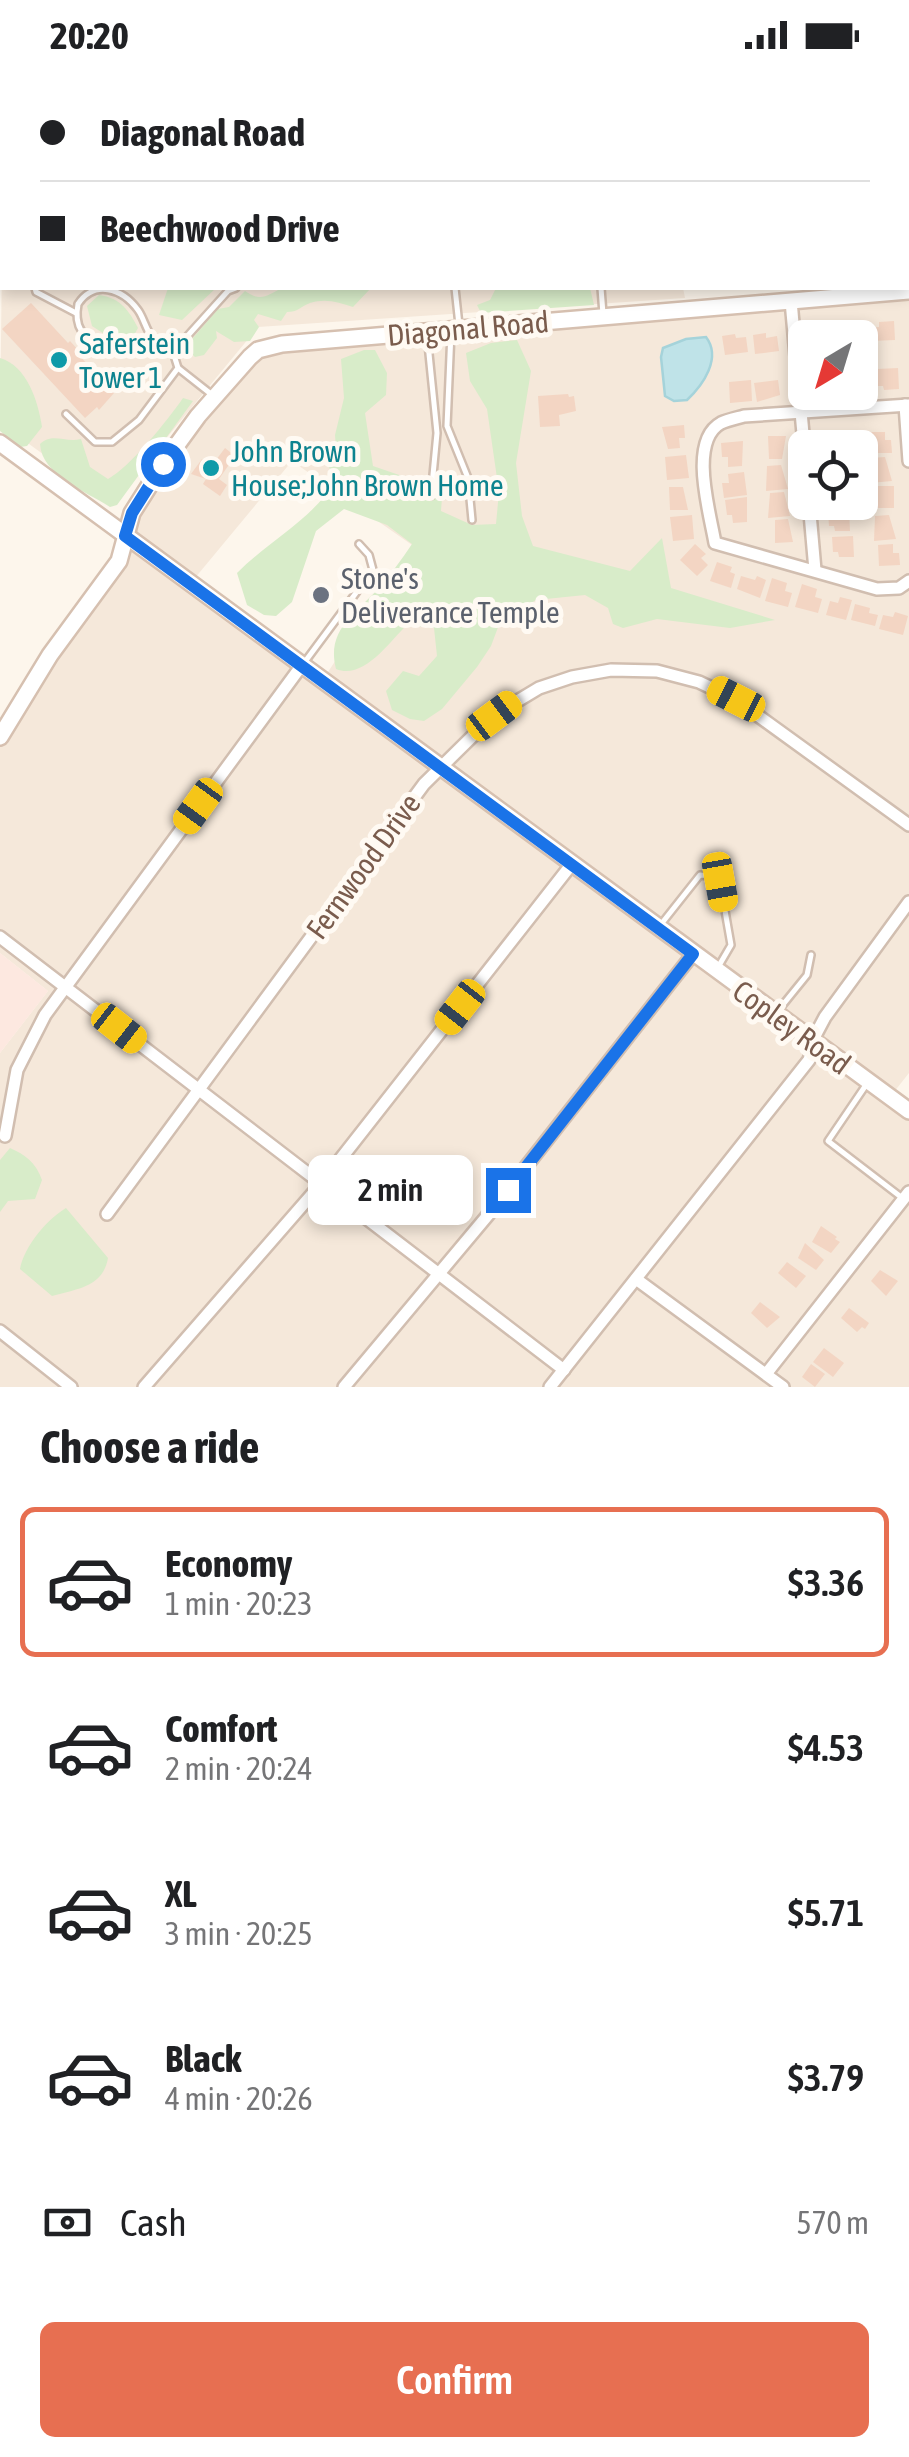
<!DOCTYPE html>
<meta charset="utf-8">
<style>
:root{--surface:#fff;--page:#f2f2f2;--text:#202124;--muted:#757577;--line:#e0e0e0;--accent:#e76f51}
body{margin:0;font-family:"Asap Condensed",sans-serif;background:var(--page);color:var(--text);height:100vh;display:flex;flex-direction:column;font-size:38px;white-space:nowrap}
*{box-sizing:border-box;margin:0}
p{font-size:32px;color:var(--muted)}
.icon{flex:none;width:55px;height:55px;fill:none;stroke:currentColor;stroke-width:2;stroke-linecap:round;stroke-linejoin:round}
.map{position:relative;height:1317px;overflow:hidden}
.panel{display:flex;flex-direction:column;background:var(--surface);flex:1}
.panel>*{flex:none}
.banner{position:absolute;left:0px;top:0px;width:910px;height:220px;box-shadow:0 5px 15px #0003;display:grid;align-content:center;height:220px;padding:0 40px;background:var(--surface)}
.needle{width:65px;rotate:218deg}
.fabs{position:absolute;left:788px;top:250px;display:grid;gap:20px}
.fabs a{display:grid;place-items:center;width:90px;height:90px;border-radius:15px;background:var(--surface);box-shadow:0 5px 15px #0003;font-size:50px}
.end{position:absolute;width:45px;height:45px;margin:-22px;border:12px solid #1a73e8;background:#fff;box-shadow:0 0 0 5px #fff}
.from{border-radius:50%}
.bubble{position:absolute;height:70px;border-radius:15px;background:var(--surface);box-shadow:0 5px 15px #0003;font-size:32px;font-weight:600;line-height:70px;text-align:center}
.car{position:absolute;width:30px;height:60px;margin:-30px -15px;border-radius:12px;box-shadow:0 0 8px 2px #0007;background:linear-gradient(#f5c518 24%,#345 0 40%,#f5c518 0 76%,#345 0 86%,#f5c518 0)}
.banner b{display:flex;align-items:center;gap:35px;height:95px;font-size:38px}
.banner b+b{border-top:2px solid var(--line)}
.banner i{width:25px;height:25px;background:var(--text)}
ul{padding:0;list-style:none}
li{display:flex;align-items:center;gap:30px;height:150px;margin:0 20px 15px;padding:0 20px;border:5px solid transparent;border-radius:15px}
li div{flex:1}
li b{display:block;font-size:38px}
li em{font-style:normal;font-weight:600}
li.active{border-color:var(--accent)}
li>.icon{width:90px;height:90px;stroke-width:1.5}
h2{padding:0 40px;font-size:45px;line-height:120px}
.pay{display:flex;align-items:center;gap:25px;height:110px;padding:0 40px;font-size:38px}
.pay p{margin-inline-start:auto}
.button{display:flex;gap:20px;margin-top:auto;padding:20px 40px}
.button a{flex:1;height:115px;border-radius:15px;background:var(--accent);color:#fff;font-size:40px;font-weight:600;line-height:115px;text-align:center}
.status{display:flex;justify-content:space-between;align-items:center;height:70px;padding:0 50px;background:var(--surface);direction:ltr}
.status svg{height:28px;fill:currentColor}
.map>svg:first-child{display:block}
</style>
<div class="status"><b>20:20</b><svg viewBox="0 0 49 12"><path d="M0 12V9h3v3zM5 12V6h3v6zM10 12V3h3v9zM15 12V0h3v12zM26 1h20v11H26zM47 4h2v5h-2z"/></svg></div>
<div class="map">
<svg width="909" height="1317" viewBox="0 0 909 1317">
<rect width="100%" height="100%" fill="#fdf6ec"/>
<g fill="#f5e8da" fill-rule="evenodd">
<path d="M2 187V218H683L685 228 258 257 112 434 0 353Z"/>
<path d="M909 221V1003L890 1027 909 1041V1317H0V983L48 921 0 883V667L119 491 132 443 258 280ZM805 268H860V322H805ZM805 378H860V432H805ZM292 391 412 475 322 611 190 514Z"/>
</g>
<path fill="#fde8e0" d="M0 883 48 921 0 983Z"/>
<g fill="#d8ecc9">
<path d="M0 0H539L2 2 0 213Z"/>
<path d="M168 218H216L182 250 159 245Z"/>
<path d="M282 218H371L353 237C339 232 325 228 310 233 300 237 298 242 287 242L281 251 258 244 254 250 259 257 250 271 234 272 216 261 217 268 204 285 195 287 189 281 192 269 218 239 229 237 245 221C261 232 266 226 282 218Z"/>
<path d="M496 218H590L594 235 481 243 477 235 490 230Z"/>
<path d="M99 225C121 228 129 241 138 258L133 267 112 269 92 256 87 236Z"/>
<path d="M517 270 531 301 516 393 522 446 533 476 630 501 662 468 671 518 775 550 730 558 657 549 623 558 613 554 608 538 585 525 536 530 500 552 491 576 477 597 442 639 424 651 410 649 392 640 386 621 403 601 419 606 437 586 434 558 407 555C388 573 364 610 336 599 326 560 355 544 378 519 390 505 402 489 412 474L387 455 344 439 316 461 292 532 276 546 264 545 247 535 237 503C269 471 311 450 336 411L326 391 336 378 335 365 344 328 341 289 364 280H375L387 303 386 325 365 343 373 396 405 407 442 427 441 441 472 455 496 454 499 422 487 339 470 311 466 283 491 273Z"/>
<path d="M0 288C27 296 38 331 42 357L27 376 20 377 0 361Z"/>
<path d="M183 328 193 331 117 435 110 437C86 421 42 406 40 374 52 362 65 373 81 369L90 397 108 409C130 397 168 350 183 328Z"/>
<path d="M10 1078C26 1085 36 1093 42 1110L35 1129 8 1131 0 1142V1090Z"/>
<path d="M66 1138 108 1188C103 1217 77 1219 52 1226L20 1199C24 1177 46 1150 66 1138Z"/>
</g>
<path fill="#bfe3e8" stroke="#a5d3da" stroke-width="2.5" d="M706 267C722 288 703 315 687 330L674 331 665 326 661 287 663 278 686 269Z"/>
<g fill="#f3d5c3">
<path d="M31 233 68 273 70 271 79 281 77 283 114 323 99 340 97 337 85 348 2 259Z"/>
<path d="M894 251 895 270 871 271V258L879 257V252Z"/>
<path d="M867 253 869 273H860V268H845V260L853 259V254Z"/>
<path d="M839 255V268H819L818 256Z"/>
<path d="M766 263V268L777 266 779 281 755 284 753 265Z"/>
<path d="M735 264 736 268 746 267 748 282 725 285 722 266Z"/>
<path d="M898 298 899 319 884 320 883 316H878L877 299Z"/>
<path d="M751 310 752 331 730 333 729 312Z"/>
<path d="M778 310 780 325 757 332 754 313Z"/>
<path d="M568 324 569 327 574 326 576 341 559 345 560 356 540 357 538 326Z"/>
<path d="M684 355 685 368H679L680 378 668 379 662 357Z"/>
<path d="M842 360 844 378H822L821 371 829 370 828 362Z"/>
<path d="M870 362H885V370H891L892 383H871Z"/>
<path d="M768 366H786L782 389H769Z"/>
<path d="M743 371 742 396 728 397V387H722L721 373Z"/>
<path d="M225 378 235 386 219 409 227 415 220 426 203 414 206 409 191 404 202 389 206 392 210 386 216 390Z"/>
<path d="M686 385 689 408 667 410 665 387Z"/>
<path d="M885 387 892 411 870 413 871 388Z"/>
<path d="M781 395 788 419 766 421 767 396Z"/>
<path d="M744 402 747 425 724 428 722 413H729L728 404Z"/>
<path d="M874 416H894V438H875Z"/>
<path d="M669 417H683L688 440H670Z"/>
<path d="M784 422 790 446 768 448 770 423Z"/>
<path d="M747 427V452L733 453 732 445H727L725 430Z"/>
<path d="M849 440 850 461H835L834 456H829L828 441Z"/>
<path d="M692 445 694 469 673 471 670 447Z"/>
<path d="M889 445 896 469 874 471 875 446Z"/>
<path d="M788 449 793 472 775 473V450Z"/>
<path d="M853 466 854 487H839L838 482H833L832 467Z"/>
<path d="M695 474 706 484 701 488 708 495 697 506 680 490Z"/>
<path d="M893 474V483H899L900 495 879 496 878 475Z"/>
<path d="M717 492 732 497 730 502 735 504 731 518 710 511Z"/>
<path d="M741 506 755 510 757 506 766 510 760 528 737 519Z"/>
<path d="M772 508 787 513 785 521 792 523 788 537 765 531Z"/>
<path d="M802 514 817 519 815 527 822 529 818 543 795 537Z"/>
<path d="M840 527 852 530 846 550 826 545 830 531 838 533Z"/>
<path d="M855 534 870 538 869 543 878 545 875 556 851 550Z"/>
<path d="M895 542 908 546 903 565 879 559 883 545 893 547Z"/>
<path d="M821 1156 837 1167 835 1169 840 1172 831 1183 812 1172Z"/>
<path d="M805 1173 824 1190 816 1200 798 1188Z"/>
<path d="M787 1192 806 1206 796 1218 778 1203Z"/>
<path d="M880 1200 898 1211 886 1226 871 1211Z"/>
<path d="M760 1232 780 1247 767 1258 751 1243Z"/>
<path d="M849 1238 869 1253 865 1259 862 1257 857 1262 841 1248Z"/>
<path d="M824 1278 844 1293 833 1307 813 1292Z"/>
<path d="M811 1294 825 1304 815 1317 802 1307Z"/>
</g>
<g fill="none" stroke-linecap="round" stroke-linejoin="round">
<defs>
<g id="lane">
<path d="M233 0 234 2"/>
<path d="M35 218 36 222 76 243"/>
<path d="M455 218 459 255"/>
<path d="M601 218 603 244"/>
<path d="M451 262 447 356 468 408 472 450"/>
<path d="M427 264 437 363 431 426"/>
<path d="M152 268C123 277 69 283 78 234 94 210 122 218 138 240 144 248 146 261 153 268 157 274 167 278 173 282"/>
<path d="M178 298 211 324"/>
<path d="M66 344 95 372H112L139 350 178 298 173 282 228 221 236 218"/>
<path d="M304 593 373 500 369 485 359 474"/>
<path d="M662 853 700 805 710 806 720 812 731 875 717 899"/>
<path d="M777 942 807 905 811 885"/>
<path d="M868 1012 828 1071 901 1127"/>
</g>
<g id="street">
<path d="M791 231 805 386"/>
<path d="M905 335 909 391"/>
<path d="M909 335 744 346C737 348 727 350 721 353 688 371 710 443 715 473L877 519 899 518 909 511"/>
<path d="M809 432 815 500"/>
<path d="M0 867 564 1300"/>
<path d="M5 1066 17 1000 45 945 302 595"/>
<path d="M107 1144 424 714 494 645 539 618 572 607 611 600 657 601 699 612 735 629 909 755"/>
<path d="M636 1209 783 1317"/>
<path d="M0 1261 71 1317"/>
<path d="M766 1304 909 1122"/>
<path d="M144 1317 321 1114 571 795"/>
<path d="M344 1317 488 1145 693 884"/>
<path d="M550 1317 809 990 816 964 825 947 909 832"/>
</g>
<g id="secondary">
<path d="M0 373 909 1041"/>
<path d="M0 667 50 585 119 491 132 443 163 394 198 346 250 287 258 280 282 274 909 221"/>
</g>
</defs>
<use href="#lane" stroke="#d1beb0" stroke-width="10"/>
<use href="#street" stroke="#d1beb0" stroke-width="16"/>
<use href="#secondary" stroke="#d6c0b0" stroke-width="20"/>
<use href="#lane" stroke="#fff" stroke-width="5"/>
<use href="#street" stroke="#fff" stroke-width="11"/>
<use href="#secondary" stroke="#fff" stroke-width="15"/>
</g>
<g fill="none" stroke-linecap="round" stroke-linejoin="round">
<path stroke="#1a73e8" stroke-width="12" d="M163 394 132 443 125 466 693 884 508 1120"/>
</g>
<g fill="#0f9aa8" stroke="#fffaf3" stroke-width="4">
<circle cx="59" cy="290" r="10"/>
<circle cx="211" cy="398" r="10"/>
</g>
<circle fill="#6b7280" stroke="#fffaf3" stroke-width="4" cx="321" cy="525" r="10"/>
<g text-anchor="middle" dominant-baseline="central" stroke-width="10" stroke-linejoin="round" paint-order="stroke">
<g font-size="30" fill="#7a5c4d" stroke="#fffaf3">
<text transform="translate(468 258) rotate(-5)">Diagonal Road</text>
<text transform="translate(363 796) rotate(-54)">Fernwood Drive</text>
<text transform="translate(792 957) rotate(36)">Copley Road</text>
</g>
<g font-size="30" fill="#0d838f" stroke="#fffaf3" text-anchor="start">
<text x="79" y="273">Saferstein<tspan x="79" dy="34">Tower 1</tspan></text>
<text x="231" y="381">John Brown<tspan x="231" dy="34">House;John Brown Home</tspan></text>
</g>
<g font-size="30" fill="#5b616d" stroke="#fffaf3" text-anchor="start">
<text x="341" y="508">Stone's<tspan x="341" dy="34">Deliverance Temple</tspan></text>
</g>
</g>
</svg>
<div class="fabs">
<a><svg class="needle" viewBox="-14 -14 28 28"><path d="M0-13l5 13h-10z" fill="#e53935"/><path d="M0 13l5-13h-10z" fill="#757577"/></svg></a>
<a><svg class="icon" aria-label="locate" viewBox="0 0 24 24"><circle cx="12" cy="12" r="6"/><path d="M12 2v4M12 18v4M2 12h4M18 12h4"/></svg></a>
</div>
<i class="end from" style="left:163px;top:394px"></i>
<i class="end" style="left:508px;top:1120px"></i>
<div class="bubble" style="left:308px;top:1085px;width:165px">2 min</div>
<i class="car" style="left:736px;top:629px;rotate:297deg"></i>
<i class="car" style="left:494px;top:646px;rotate:53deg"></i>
<i class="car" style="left:198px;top:736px;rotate:216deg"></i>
<i class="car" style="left:720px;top:812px;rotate:170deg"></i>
<i class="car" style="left:460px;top:937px;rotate:218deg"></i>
<i class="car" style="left:119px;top:958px;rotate:128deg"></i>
<div class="banner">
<b><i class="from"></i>Diagonal Road</b>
<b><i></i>Beechwood Drive</b>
</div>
</div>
<section class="panel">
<h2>Choose a ride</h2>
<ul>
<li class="active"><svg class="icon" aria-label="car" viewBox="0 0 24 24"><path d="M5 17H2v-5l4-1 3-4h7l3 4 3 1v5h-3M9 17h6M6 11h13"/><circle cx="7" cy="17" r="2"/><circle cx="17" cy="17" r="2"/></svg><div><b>Economy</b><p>1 min · 20:23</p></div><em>$3.36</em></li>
<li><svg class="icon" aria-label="car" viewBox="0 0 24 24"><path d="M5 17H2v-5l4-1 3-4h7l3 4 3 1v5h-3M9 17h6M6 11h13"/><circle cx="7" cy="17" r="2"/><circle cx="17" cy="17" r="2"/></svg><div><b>Comfort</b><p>2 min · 20:24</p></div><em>$4.53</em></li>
<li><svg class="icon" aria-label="car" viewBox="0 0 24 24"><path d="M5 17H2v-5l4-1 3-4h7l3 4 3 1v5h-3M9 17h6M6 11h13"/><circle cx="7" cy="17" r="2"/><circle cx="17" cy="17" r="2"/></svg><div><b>XL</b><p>3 min · 20:25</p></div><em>$5.71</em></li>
<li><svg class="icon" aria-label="car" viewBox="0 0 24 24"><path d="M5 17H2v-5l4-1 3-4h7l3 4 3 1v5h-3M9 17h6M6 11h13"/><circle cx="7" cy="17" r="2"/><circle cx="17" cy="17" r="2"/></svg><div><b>Black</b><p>4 min · 20:26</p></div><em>$3.79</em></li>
</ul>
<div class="pay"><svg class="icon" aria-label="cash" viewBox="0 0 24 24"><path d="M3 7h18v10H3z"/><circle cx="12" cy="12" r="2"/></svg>Cash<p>570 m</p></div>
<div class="button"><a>Confirm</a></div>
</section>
